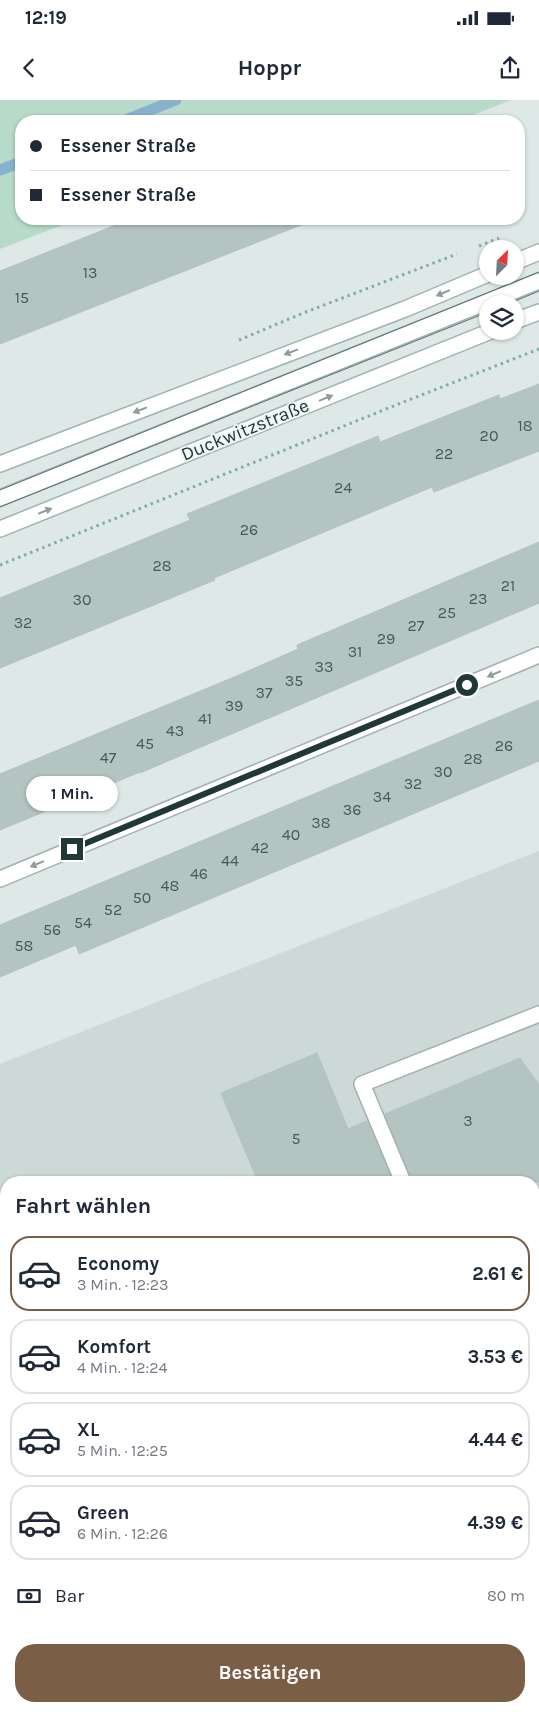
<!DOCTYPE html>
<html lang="de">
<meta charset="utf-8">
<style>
:root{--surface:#fff;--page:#f2f2f3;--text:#1f2937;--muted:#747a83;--line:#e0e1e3;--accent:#7b5e46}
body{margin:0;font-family:Karla,sans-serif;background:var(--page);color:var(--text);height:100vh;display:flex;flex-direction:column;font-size:19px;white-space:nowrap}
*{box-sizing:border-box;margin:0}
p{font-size:16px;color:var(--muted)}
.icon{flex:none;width:28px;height:28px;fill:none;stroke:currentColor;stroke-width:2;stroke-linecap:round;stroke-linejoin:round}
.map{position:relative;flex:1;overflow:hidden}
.panel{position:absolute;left:0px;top:1076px;width:540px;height:536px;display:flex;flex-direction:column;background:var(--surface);border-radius:20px 20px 0 0;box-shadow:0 1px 4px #0004}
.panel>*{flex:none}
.guide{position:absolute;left:15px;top:15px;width:510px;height:110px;border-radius:20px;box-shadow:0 1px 4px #0004;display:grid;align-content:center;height:110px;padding:0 15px;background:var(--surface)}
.needle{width:32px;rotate:24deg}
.buttons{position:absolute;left:479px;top:140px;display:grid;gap:10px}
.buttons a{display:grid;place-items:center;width:45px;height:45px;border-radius:50%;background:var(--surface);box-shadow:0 1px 4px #0004;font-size:25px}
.end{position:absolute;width:22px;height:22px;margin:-11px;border:6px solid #203837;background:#fff;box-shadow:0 0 0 2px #fff}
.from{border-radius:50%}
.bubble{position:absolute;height:35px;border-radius:18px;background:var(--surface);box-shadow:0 1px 4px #0004;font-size:16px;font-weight:700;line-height:35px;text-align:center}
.guide b{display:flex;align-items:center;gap:18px;height:48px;font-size:19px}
.guide b+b{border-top:1px solid var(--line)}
.guide i{width:12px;height:12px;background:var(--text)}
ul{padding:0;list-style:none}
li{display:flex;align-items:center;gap:15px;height:75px;margin:0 10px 8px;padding:0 5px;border:2px solid var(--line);border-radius:20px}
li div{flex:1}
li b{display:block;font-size:19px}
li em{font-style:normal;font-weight:700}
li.on{border-color:var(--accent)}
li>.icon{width:45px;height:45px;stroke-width:1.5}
h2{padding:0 15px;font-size:22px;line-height:60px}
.pay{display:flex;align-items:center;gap:12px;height:55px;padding:0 15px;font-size:19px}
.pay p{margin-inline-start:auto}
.primary-button{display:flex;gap:10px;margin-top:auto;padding:10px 15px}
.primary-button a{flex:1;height:58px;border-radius:20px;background:var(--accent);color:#fff;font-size:20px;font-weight:700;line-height:58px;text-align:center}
.status{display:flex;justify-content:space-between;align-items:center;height:35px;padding:0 25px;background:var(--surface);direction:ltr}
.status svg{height:14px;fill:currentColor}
header{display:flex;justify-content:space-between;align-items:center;height:65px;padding:0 15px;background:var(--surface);font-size:22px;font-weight:700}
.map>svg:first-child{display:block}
</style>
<div class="status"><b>12:19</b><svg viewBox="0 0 49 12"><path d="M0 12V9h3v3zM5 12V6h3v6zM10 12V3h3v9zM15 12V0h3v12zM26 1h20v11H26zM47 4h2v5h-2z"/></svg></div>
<header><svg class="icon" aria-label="back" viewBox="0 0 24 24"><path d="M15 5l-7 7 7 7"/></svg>Hoppr<svg class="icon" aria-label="share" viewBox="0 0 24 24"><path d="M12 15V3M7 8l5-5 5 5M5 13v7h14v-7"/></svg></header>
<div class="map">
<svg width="539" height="1612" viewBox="0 0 539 1612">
<rect width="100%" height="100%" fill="#dee9e7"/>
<path fill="#cdd9d6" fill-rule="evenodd" d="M539 751V1612H0V964ZM6 1082H534V1606H6Z"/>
<path fill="#b7dac9" d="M0 0H511L458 21H21V119H78L0 149Z"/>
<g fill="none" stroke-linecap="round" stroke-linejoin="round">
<g stroke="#87b2cd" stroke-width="11">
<path d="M123 21 176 0"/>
<path d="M0 70 21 62"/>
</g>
</g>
<g fill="#b4c4c0" stroke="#b1c2bf">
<path d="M131 119H311V121L0 244V171Z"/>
<path d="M539 284V351L434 392 432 387 214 478 215 480 0 568V498L190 420 187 414 378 336 380 342 499 295 500 299Z"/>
<path d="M539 442V503L140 673V672L0 730V674L239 575 298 549 297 545Z"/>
<path d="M539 600V661L79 854 76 845 0 877V825Z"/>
<path d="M317 953 348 1029 367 1021 393 1082H258L221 993Z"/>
<path d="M520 958 539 985V1082H412L385 1014Z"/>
</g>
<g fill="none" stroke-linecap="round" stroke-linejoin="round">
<defs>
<g id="lane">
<path d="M0 398 539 181"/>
<path d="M403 1082 362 984 539 914"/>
<path d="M455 1606 457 1612"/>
</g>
<g id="street">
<path d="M0 779 539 555"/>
<path d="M534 1225 539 1223"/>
<path d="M0 1440 6 1437"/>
</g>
<g id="secondary">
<path d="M515 162 539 152"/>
<path d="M515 221 539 212"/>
<path d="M0 364 405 209 488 174"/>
<path d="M0 429 491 231"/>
</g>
</defs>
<use href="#lane" stroke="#a1b0af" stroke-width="18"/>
<use href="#street" stroke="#a1b0af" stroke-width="18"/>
<use href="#secondary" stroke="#9eb4b1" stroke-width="18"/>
<g stroke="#80aca8" stroke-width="3" stroke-dasharray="2.5 4" stroke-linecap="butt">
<path d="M479 146 499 138"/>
<path d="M239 240 306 212 457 154"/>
<path d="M0 465 396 305 539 249"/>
</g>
<use href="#lane" stroke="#fff" stroke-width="15"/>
<use href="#street" stroke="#fff" stroke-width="15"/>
<use href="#secondary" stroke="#fff" stroke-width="15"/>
<g stroke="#5a7473" stroke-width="1">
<path d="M508 204 539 191"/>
<path d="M0 390 539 172"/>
<path d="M0 407 488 212"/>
</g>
</g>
<defs><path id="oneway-solid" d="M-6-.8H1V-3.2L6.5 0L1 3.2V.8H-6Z" transform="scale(1.25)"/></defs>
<g fill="#909c9b">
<use href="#oneway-solid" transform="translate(443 193) rotate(157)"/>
<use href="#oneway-solid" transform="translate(291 252) rotate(159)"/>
<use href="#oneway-solid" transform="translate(326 298) rotate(-22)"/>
<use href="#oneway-solid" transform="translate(140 310) rotate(159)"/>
<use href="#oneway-solid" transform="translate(45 411) rotate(-22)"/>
<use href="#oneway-solid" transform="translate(494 574) rotate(157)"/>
<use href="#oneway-solid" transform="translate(37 764) rotate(157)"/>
</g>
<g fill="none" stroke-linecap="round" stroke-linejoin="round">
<path stroke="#203837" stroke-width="6" d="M72 749 467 585"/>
</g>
<g text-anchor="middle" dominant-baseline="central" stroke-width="4" stroke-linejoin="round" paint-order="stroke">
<g font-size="16" fill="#455b59">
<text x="90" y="172">13</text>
<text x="22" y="197">15</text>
<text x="525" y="325">18</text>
<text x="489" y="335">20</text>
<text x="444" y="353">22</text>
<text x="343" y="387">24</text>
<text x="249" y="429">26</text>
<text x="162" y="465">28</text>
<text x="508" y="485">21</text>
<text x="478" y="498">23</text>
<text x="82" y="499">30</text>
<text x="447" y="512">25</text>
<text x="23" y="522">32</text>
<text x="416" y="525">27</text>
<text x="386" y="538">29</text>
<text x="355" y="551">31</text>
<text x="324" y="566">33</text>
<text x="294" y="580">35</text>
<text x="264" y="592">37</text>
<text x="234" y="605">39</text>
<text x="205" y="618">41</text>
<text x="175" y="630">43</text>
<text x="145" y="643">45</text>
<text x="504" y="645">26</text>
<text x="108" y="657">47</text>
<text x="473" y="658">28</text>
<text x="443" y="671">30</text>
<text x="413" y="683">32</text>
<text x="382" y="696">34</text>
<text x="352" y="709">36</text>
<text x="321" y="722">38</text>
<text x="291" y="734">40</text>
<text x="260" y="747">42</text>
<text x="230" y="760">44</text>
<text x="199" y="773">46</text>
<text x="170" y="785">48</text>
<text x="142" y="797">50</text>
<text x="113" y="809">52</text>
<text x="83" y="822">54</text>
<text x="52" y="829">56</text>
<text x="24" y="845">58</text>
<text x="468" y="1020">3</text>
<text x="296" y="1038">5</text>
</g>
<g font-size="19" fill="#203837" stroke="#eef6f4">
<text transform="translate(245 330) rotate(-22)">Duckwitzstraße</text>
</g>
</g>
</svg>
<div class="buttons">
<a><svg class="needle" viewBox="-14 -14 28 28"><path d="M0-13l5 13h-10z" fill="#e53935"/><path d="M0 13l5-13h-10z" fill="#747a83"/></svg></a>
<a><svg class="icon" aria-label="layers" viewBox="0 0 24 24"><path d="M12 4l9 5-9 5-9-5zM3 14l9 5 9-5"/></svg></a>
</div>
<i class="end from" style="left:467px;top:585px"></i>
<i class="end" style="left:72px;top:749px"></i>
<div class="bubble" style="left:26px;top:676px;width:92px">1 Min.</div>
<div class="guide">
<b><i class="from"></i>Essener Straße</b>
<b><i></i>Essener Straße</b>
</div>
<section class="panel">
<h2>Fahrt wählen</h2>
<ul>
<li class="on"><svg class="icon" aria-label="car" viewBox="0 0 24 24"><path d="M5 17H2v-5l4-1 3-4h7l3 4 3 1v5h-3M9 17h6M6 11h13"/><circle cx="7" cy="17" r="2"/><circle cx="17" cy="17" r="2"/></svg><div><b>Economy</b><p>3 Min. · 12:23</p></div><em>2.61 €</em></li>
<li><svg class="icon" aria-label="car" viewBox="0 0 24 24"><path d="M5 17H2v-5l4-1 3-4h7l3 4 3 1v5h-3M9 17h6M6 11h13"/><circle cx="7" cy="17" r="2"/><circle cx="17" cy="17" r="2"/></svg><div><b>Komfort</b><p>4 Min. · 12:24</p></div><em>3.53 €</em></li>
<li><svg class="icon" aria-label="car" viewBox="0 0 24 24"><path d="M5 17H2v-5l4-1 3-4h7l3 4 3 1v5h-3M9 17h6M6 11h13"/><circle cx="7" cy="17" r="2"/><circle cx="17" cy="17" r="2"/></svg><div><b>XL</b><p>5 Min. · 12:25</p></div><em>4.44 €</em></li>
<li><svg class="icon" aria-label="car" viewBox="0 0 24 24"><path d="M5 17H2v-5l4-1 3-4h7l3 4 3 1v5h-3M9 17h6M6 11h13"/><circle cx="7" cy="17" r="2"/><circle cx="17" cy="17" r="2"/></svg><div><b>Green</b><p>6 Min. · 12:26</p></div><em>4.39 €</em></li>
</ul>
<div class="pay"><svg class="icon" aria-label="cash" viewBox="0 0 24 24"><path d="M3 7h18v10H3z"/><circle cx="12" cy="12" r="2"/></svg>Bar<p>80 m</p></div>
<div class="primary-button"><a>Bestätigen</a></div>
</section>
</div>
